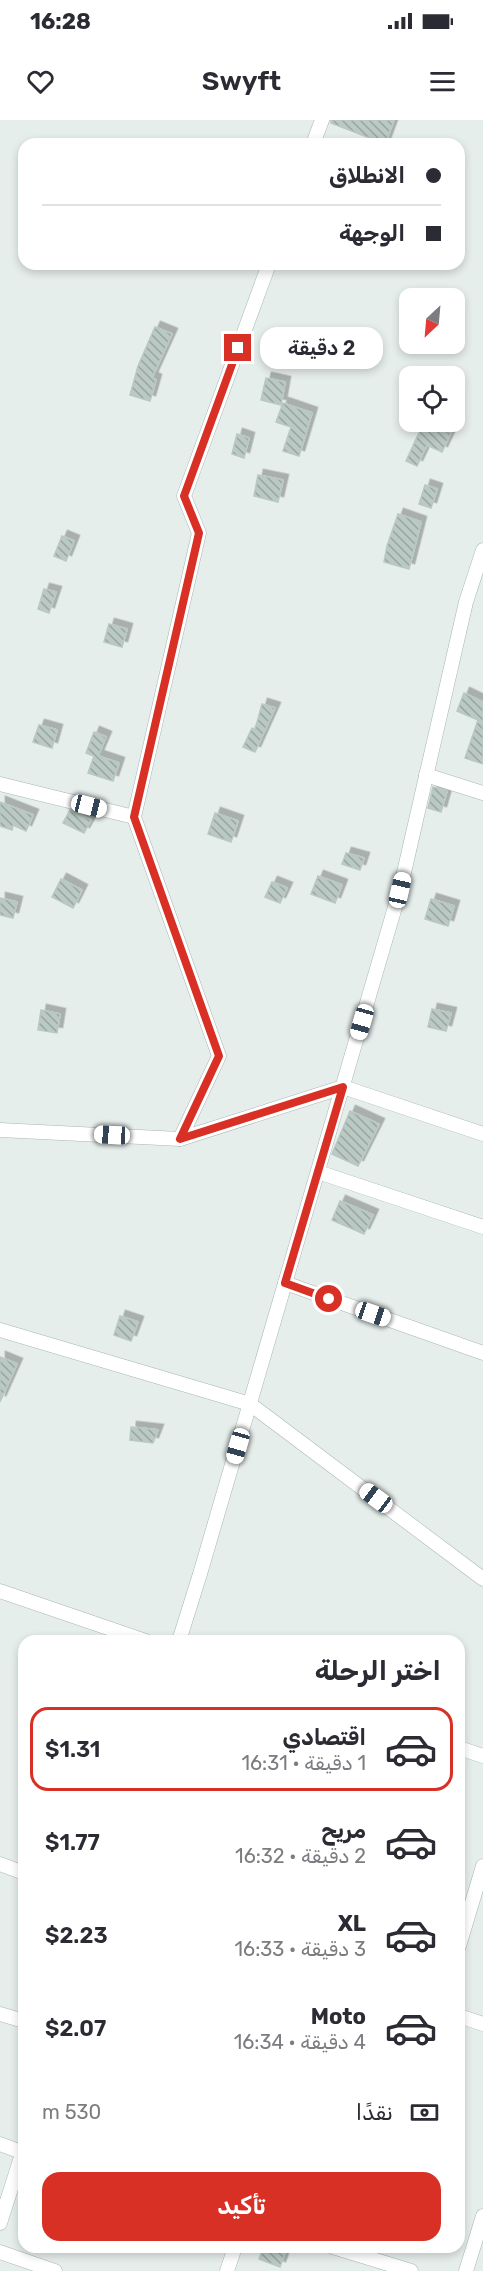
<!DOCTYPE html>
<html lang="ar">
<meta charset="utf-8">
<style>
:root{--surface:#fff;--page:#f2f2f3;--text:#2b2b33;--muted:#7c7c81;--line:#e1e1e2;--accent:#d93025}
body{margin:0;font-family:Rubik,Vazirmatn,sans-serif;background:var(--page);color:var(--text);direction:rtl;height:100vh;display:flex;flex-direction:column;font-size:22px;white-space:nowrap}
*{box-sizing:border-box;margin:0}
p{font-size:20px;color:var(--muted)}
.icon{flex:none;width:33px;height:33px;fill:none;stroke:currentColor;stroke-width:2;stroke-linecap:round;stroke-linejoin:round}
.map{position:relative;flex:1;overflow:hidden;direction:ltr}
.panel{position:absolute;left:18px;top:1515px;width:447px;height:618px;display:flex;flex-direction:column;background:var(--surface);border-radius:18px;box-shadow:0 3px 9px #0003;direction:rtl}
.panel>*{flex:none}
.hud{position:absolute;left:18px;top:18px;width:447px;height:132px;border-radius:18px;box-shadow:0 3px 9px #0003;direction:rtl;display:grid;align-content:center;height:132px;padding:0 24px;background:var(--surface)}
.needle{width:39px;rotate:206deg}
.controls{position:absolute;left:399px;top:168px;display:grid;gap:12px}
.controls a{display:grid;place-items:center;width:66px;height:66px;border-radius:12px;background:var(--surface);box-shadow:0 3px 9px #0003;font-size:30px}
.end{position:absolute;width:27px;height:27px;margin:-14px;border:8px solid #d93025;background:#fff;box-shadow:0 0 0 3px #fff}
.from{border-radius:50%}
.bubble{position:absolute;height:42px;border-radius:18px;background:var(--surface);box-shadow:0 3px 9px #0003;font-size:20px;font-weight:600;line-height:42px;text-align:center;direction:rtl}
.car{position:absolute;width:18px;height:36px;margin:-18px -9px;border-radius:8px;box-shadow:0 0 4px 2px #0007;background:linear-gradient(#fff 24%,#345 0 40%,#fff 0 76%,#345 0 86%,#fff 0)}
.hud b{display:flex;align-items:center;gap:21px;height:57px;font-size:22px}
.hud b+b{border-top:2px solid var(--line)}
.hud i{width:15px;height:15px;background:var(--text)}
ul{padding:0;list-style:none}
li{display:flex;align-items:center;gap:18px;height:84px;margin:0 12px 9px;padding:0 12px;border:3px solid transparent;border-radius:18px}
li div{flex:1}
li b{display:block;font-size:22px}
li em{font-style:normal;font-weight:600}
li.active{border-color:var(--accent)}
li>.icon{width:54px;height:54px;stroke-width:1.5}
h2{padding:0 24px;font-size:27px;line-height:72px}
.pay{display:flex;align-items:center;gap:15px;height:66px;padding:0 24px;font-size:22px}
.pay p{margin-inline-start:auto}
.cta{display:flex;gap:12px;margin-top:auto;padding:12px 24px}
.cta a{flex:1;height:69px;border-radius:18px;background:var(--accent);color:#fff;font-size:24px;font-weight:600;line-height:69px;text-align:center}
.status{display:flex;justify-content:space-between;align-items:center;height:42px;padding:0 30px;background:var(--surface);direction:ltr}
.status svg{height:16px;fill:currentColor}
header{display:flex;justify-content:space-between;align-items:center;height:78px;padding:0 24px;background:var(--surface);font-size:27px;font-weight:600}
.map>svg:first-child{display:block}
</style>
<div class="status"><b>16:28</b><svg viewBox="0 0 49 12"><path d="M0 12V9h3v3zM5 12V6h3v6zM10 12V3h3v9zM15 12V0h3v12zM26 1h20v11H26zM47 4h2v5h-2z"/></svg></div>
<header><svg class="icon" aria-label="menu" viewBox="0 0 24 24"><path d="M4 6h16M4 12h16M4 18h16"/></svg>Swyft<svg class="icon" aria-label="heart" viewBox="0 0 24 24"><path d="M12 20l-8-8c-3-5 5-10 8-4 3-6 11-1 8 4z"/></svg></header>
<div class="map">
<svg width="483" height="2151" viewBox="0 0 483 2151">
<defs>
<pattern id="building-back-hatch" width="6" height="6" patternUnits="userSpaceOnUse" patternTransform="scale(1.5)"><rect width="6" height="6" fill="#bbc9c5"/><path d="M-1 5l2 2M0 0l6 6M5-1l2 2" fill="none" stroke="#98a5a1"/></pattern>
<filter id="shadow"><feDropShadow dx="5.5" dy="-5.5" stdDeviation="0" flood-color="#0004"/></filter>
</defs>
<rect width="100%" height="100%" fill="#e6eeec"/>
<g fill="url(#building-back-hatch)" stroke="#b9c8c4" stroke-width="1.5" filter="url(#shadow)">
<path d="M331 0H394L385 24 331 3Z"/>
<path d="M155 207 172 214 152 258 156 260 150 281 130 275 138 246Z"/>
<path d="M266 258 285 262 281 285 261 280Z"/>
<path d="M283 283 312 293 299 336 283 331 291 307 276 302Z"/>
<path d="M424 302 451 313 442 332 427 325 417 346 406 341Z"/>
<path d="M237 314 249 318 244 338 232 334Z"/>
<path d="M258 355 283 360 278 382 254 376Z"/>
<path d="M425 365 437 369 431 388 419 384Z"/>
<path d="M398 394 421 402 409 449 384 442 387 426Z"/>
<path d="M62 416 74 421 66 441 54 436Z"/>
<path d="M44 469 56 472 49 493 38 489Z"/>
<path d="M109 504 127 509 122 527 104 522Z"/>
<path d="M464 573 483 582V644L465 638 478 600 457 591Z"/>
<path d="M262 584 275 588 255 632 243 627 252 608 255 610Z"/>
<path d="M39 605 57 610 52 628 33 622Z"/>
<path d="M94 612 106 617 98 636 119 643 113 661 88 653 94 636 86 633Z"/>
<path d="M433 667 447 671 441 692 428 688Z"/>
<path d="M0 682 33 695 26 711 13 705 12 710 0 706Z"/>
<path d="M70 690 91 700 84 713 63 703Z"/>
<path d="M215 693 238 701 231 722 208 714Z"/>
<path d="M346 733 364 738 360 750 342 744Z"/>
<path d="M318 756 342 765 335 783 311 774Z"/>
<path d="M61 759 82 770 73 788 52 777Z"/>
<path d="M272 762 287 768 280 783 265 777Z"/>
<path d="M0 778 17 782 13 798 0 795Z"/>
<path d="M431 779 454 786 448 806 425 799Z"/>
<path d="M432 889 451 893 446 911 428 907Z"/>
<path d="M41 890 60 894 57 913 38 910Z"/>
<path d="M350 991 379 1004 358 1046 332 1034Z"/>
<path d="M340 1081 373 1095 364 1114 332 1100Z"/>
<path d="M120 1196 138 1202 131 1221 114 1215Z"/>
<path d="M0 1237 17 1244 0 1282Z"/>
<path d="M131 1307 158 1310 153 1323 130 1320Z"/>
<path d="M264 2127H287L280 2147 259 2139Z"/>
</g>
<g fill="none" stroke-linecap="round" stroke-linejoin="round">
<defs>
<g id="minor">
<path d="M313 24 322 0"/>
<path d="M426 655 483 673"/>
<path d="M0 664 134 697"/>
<path d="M0 1010 180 1019 343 967 483 1014"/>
<path d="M180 1019 219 936 134 697 199 413 184 376 269 144"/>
<path d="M318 1052 483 1107"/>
<path d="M285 1163 483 1233"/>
<path d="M0 1210 250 1284 483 1459"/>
<path d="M0 1471 146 1521"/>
<path d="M179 1521 200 1454 400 770 466 482 483 430"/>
<path d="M459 1628 483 1636"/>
<path d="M0 1744 24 1753"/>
<path d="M459 1826 483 1746"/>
<path d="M0 1894 24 1901"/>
<path d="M459 1896 483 1904"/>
<path d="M0 2024 24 2033"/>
<path d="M0 2103 24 2028"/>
<path d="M333 2127 411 2151"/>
<path d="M0 2132 55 2151"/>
<path d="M227 2151 235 2127"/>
<path d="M466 2151 483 2096"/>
</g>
</defs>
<use href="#minor" stroke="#a9b6b4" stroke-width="15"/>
<use href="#minor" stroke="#fff" stroke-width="14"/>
</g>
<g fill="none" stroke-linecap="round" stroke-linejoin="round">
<path stroke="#d93025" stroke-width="8" d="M238 228 184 376 199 413 134 697 219 936 180 1019 343 967 285 1163 329 1179"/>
</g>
</svg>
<div class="controls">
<a><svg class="needle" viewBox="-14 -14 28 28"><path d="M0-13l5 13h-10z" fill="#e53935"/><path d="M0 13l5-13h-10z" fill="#7c7c81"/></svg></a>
<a><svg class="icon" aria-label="locate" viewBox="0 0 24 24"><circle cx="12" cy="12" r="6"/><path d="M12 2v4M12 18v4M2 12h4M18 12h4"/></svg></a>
</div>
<i class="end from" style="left:329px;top:1179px"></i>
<i class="end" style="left:238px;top:228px"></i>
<div class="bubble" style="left:260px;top:207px;width:123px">2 دقيقة</div>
<i class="car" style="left:89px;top:686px;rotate:104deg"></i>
<i class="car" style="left:400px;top:770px;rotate:13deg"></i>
<i class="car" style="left:362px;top:902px;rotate:196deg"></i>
<i class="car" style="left:112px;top:1015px;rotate:273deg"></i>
<i class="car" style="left:373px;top:1194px;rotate:109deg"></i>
<i class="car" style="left:238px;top:1326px;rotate:196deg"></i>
<i class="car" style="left:376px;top:1378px;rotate:307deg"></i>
<div class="hud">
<b><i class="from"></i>الانطلاق</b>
<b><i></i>الوجهة</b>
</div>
<section class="panel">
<h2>اختر الرحلة</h2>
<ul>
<li class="active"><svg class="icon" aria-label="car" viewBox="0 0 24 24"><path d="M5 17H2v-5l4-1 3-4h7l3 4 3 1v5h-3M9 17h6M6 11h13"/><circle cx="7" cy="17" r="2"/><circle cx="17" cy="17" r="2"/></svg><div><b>اقتصادي</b><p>1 دقيقة · 16:31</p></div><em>$1.31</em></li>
<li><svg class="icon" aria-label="car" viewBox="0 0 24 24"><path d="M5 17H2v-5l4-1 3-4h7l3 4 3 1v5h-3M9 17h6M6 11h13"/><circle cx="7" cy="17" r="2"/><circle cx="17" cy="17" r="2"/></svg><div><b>مريح</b><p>2 دقيقة · 16:32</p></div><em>$1.77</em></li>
<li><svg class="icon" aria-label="car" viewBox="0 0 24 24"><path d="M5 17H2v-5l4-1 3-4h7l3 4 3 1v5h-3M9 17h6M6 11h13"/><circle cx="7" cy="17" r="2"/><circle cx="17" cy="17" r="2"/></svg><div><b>XL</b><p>3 دقيقة · 16:33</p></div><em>$2.23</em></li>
<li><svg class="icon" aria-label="car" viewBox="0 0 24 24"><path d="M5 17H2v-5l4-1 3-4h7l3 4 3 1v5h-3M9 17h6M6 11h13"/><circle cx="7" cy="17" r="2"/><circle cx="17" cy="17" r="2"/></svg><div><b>Moto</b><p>4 دقيقة · 16:34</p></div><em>$2.07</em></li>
</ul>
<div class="pay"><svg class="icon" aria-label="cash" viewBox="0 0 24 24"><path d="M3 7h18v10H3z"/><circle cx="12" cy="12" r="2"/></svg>نقدًا<p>530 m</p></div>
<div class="cta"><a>تأكيد</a></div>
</section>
</div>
